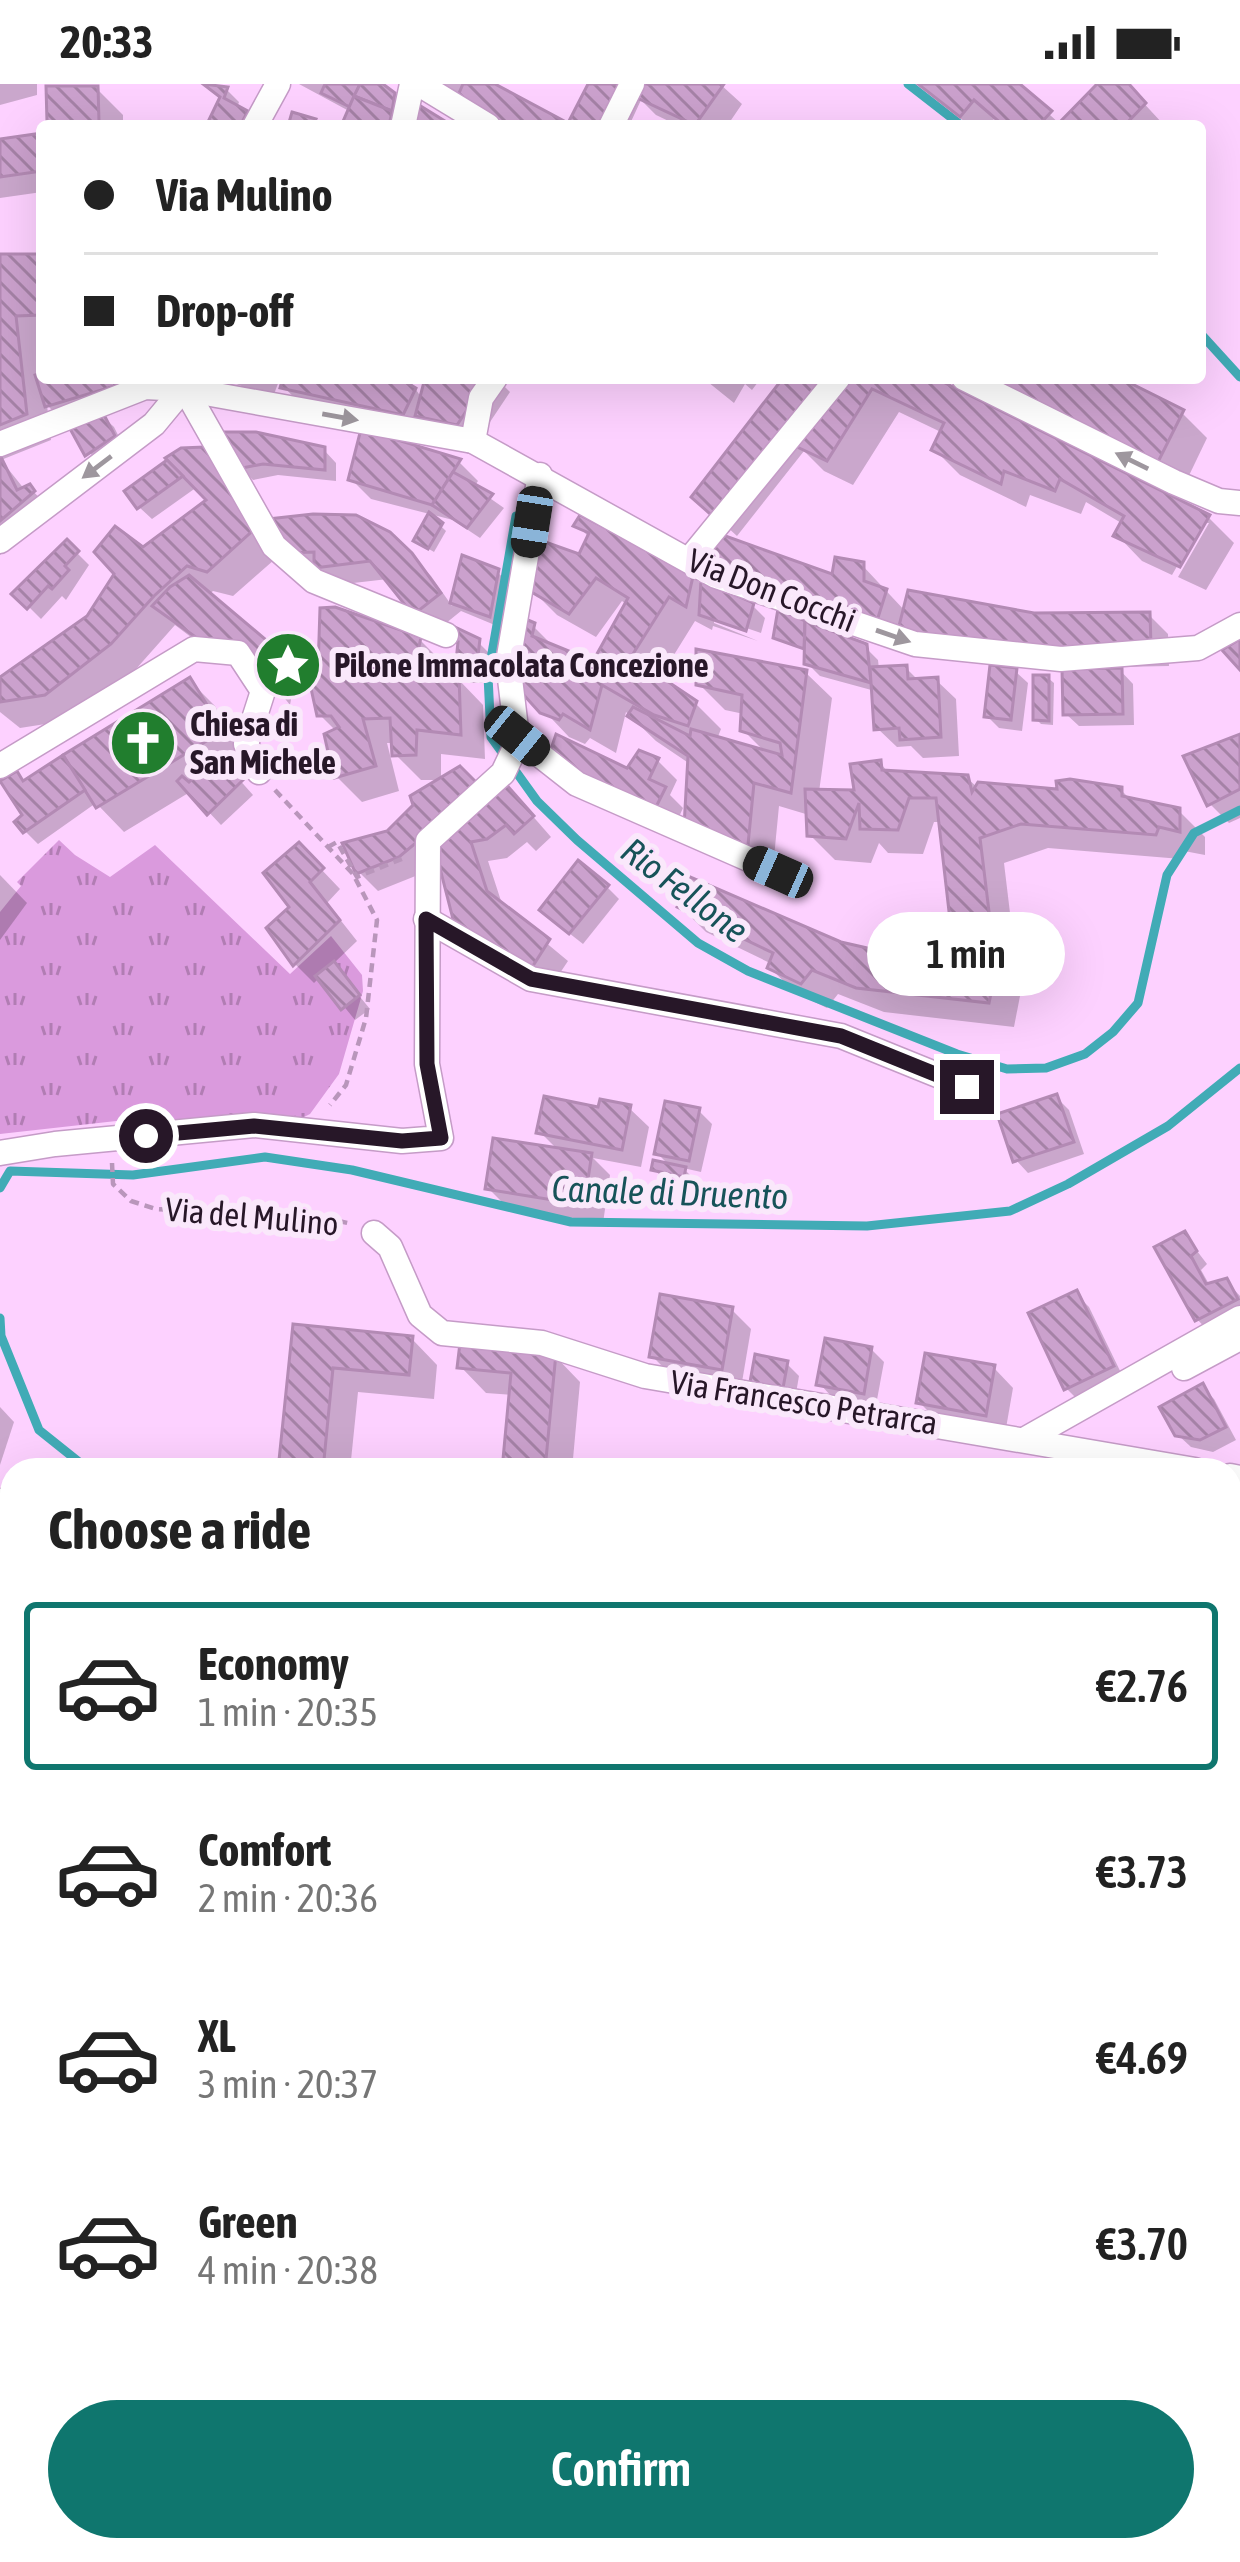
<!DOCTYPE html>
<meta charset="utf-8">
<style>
:root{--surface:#fff;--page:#f2f2f2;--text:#222;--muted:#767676;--line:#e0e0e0;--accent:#0f766e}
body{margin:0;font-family:"Asap Condensed",sans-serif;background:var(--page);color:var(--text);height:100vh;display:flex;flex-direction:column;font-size:45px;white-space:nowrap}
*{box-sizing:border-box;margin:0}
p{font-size:39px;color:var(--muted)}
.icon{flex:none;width:66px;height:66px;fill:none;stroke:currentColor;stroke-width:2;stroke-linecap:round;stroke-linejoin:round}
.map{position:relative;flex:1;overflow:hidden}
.details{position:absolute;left:0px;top:1374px;width:1242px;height:1104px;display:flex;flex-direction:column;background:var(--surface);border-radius:36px 36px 0 0;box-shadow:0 12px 48px #0002}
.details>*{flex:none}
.banner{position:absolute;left:36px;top:36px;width:1170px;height:264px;border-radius:12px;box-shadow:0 12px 48px #0002;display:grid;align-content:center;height:264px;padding:0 48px;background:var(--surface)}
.end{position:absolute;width:54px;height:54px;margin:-27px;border:15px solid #271728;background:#fff;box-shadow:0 0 0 6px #fff}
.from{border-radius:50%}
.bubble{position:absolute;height:84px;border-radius:42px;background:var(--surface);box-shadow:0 12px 48px #0002;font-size:39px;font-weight:600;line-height:84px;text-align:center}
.car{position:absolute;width:36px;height:72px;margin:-36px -18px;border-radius:15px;box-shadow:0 0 9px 3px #0007;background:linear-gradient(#222 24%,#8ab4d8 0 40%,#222 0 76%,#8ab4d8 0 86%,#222 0)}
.banner b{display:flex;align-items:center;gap:42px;height:114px;font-size:45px}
.banner b+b{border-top:3px solid var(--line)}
.banner i{width:30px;height:30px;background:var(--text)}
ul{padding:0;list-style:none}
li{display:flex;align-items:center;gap:36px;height:168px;margin:0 24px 18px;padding:0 24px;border:6px solid transparent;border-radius:12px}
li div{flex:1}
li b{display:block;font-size:45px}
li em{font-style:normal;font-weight:600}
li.active{border-color:var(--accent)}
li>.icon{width:108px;height:108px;stroke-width:1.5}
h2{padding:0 48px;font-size:54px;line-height:144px}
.button{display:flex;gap:24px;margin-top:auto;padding:24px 48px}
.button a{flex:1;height:138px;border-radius:72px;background:var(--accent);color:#fff;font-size:48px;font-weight:600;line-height:138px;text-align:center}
.status{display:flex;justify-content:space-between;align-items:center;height:84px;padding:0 60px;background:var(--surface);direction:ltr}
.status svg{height:33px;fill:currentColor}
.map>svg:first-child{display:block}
</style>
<div class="status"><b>20:33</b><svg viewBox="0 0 49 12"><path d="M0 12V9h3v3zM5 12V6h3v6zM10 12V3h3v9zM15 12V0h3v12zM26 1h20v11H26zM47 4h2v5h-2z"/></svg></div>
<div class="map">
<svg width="1240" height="2478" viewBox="0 0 1240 2478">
<defs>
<pattern id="park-tufts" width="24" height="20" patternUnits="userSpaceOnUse" patternTransform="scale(3)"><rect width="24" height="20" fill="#da9add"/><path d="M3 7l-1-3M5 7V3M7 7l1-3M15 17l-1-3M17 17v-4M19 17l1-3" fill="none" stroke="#b17db3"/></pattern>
<pattern id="building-back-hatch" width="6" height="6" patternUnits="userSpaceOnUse" patternTransform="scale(3)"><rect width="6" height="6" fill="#cba1cd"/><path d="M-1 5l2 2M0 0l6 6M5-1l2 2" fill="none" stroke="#a582a6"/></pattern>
</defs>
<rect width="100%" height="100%" fill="#fdd1ff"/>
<g fill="url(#park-tufts)">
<path d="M59 756 75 771 110 793 155 761 290 890 331 852 362 891 363 907 339 990 310 1030 294 1038 153 1039 152 1033 0 1050V828L21 802 17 798Z"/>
<path d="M1230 1415 1240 1416V1636L1230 1634Z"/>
</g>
<g fill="#0003">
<path d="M0 0H37V11L0 21Z"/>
<path d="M206 0 226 5 239 18 237 24 258 42H213L222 17Z"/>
<path d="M299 0H378L399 17 403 42H344L349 27Z"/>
<path d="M419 0H488L566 42Z"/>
<path d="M591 0H720L742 20 727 42H679L656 31 641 16 629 42H570Z"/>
<path d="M918 0H1016L1061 41 1102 0H1126L1163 40 1005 42 995 33 990 42H970Z"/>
<path d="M97 5 123 31V42H55Z"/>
<path d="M42 52V108L0 114V58Z"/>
<path d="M0 173H42V294H173L60 334 47 321 51 356 1 376 25 406 30 404 52 427 0 471Z"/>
<path d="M219 294H280L273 313Z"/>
<path d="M286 294H408L421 313 429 294H496L510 308 476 359 309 329 284 303Z"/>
<path d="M703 294H761L752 306 745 300 734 319Z"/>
<path d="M787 294H928L1208 433 1234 459 1206 506 1178 493 1209 439H1202L1172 491 1142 477 1117 451 1123 440 1086 418 1081 430 1030 411 1026 423 960 391 934 365 943 349 899 328 853 401 824 387 804 367 737 452 714 431Z"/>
<path d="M982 294H1113L1182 329 1207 354 1183 404Z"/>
<path d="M101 331 114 343 125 365 100 383 73 344Z"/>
<path d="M324 366 336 379V397L278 391 253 396 240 383Z"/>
<path d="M172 376 282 469 233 512 213 507 208 511 296 588 290 621 260 583 220 575 175 541 136 585 71 636 20 644 0 628V597L89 534 143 466 210 417 197 403 152 435 139 423Z"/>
<path d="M459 378 478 397 474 403 504 424 480 454 453 436 371 415 351 395Z"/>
<path d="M430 432 446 447 434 468 422 461Z"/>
<path d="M577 441 692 491 704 503 752 521 765 534 761 549 714 533V539L758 557 713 542 712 546 695 537 659 595 695 619 721 645 717 655 767 670 743 646 744 630 725 626 699 600 806 589 832 614 819 708 857 709 880 679 890 690 967 694 978 704 1060 708 1120 705 1132 717 1179 727 1205 753V771L1184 767 1181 775 1048 764 1004 779 1020 912 1014 943 884 928 838 910 827 924 796 909 770 884 772 880 706 848 680 822 876 869 957 874 942 738H934L923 770 888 769 879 759 871 779 835 776 810 751 809 731 779 722 772 794 713 768 690 680 656 657 626 628 616 669 590 654 585 660 569 653 517 598 533 542 556 565 594 581 627 521 622 517 596 553 557 531 531 505 580 473 590 454Z"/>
<path d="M388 450 431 492 452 522 464 475 497 488 510 500 502 544 461 527 435 548 388 495 336 501 321 487H309L289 467Z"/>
<path d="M67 459 89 481 66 516 62 512 41 535 16 510Z"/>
<path d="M862 481 906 528 1149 531 1168 550 1169 582 1117 583 1133 600 1134 641 1079 642 1066 630 1065 584 895 557 834 494Z"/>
<path d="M780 529 865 563 878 576 879 585 906 584 919 597 936 596 956 615 959 672 923 674 911 662 897 663 877 644 875 607 820 592 807 579 808 568 776 553Z"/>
<path d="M420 556 445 581 443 594 458 595 483 621 485 675 441 670V696H421L395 670 394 659H387L399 707 362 718 337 693 336 647 319 630Z"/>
<path d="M454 557 478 558 491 571 488 599H470L458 586 461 564Z"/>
<path d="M1015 587 1028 599 1022 647 999 644 987 632Z"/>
<path d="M1048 594 1054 599 1053 641 1041 640 1036 635Z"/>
<path d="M190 597 215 622 247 673 229 684 253 711 221 741 190 708 124 748 96 719 38 760 25 747 26 731Z"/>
<path d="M1240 653V734L1229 739 1210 720Z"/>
<path d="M657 676 677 696 670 711 683 724 673 746 628 688Z"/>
<path d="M489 715 523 721 551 753 536 767 527 758 507 774 488 777 503 823 568 877 550 904 439 774 418 791 378 807 359 788Z"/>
<path d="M299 762 340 805 327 819 357 857 333 880 370 925 355 936 320 893 314 899 295 880Z"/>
<path d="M0 791 27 819 0 856Z"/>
<path d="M607 803 619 815 583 860 555 838Z"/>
<path d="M1056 1013 1069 1026 1084 1070 1028 1089 1016 1076Z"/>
<path d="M629 1024 649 1043 641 1083 593 1074 610 1091 603 1139 507 1123 488 1104 559 1067 540 1048 601 1026Z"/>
<path d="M699 1027 712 1040 701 1088 683 1084 690 1091 689 1097 660 1091 654 1085 671 1083 657 1069Z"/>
<path d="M1184 1150 1207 1180 1201 1186 1210 1202 1227 1198 1240 1212V1232L1209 1248 1197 1235Z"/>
<path d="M1076 1210 1089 1223 1124 1295 1079 1317 1066 1304Z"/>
<path d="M732 1226 751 1245 741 1304 672 1292 652 1272Z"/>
<path d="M295 1244 412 1255 437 1281 434 1315 358 1308 350 1386H281Z"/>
<path d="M871 1265 884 1278 876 1321 832 1313 820 1300Z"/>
<path d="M555 1272 580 1298 572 1386H505L512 1311 486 1309 461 1283Z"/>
<path d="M786 1279 799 1292 795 1315 766 1309Z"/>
<path d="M994 1284 1013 1304 1005 1350 938 1337 919 1318Z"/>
<path d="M1202 1303 1214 1315 1236 1356 1213 1368 1191 1363 1177 1350Z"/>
<path d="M0 1323 14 1338 0 1381Z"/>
</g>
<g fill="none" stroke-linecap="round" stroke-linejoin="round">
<g stroke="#41abb6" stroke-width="9">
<path d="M908 0 962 42"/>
<path d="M1200 249 1240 293"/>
<path d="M516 432 488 592 491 653 537 717 577 756 698 859 748 887 957 970 1007 985 1046 984 1085 970 1113 948 1138 919 1167 791 1194 749 1240 726"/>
<path d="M0 1104 10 1087 133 1091 265 1073 352 1086 571 1138 867 1142 1010 1127 1068 1100 1168 1042 1240 984"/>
<path d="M0 1234 1 1252 39 1346 89 1386"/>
<path d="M1230 2454 1240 2453"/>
<path d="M905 2478 913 2466"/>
</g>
</g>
<g fill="url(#building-back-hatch)" stroke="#b38ab4" stroke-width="3">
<path d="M203 0 228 3 224 14 248 27 240 42 207 40 220 13Z"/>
<path d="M325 0H360L350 23 321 9Z"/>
<path d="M360 0H383L395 9 392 27 354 12Z"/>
<path d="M463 0H495L568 39 588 0H621L602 42H499L456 16Z"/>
<path d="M638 0H724L695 41 633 12Z"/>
<path d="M918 0H1020L1052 27 1038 42H1004L974 16 960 33Z"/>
<path d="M1097 0H1129L1146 19 1124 42H1056Z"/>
<path d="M46 2H98L99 38 118 42H55L47 38Z"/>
<path d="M354 12 392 27 389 42H341Z"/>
<path d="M419 21 453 42H408Z"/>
<path d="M292 28 316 35 313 42H288Z"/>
<path d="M42 49V87L0 93V55Z"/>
<path d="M0 170H42V231L16 232 27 330 0 341Z"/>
<path d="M42 289V294H113L115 302 45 323 35 291Z"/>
<path d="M283 294H399L416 304 403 331 280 304Z"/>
<path d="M425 294H488L457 341 415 332Z"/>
<path d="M783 294H827L717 436 691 413Z"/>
<path d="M848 294H935L1210 431 1180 483 1113 452 1124 432 1060 395 1055 407 1004 387 1001 400 931 366 944 339 872 305 827 377 795 362Z"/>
<path d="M990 294H1120L1184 326 1157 380Z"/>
<path d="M102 327 115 352 85 372 69 343Z"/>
<path d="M361 345 461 375 432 421 348 396Z"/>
<path d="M217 348H256L325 363V386L263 380 237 385Z"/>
<path d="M204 363 258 442 207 488 187 482 154 512 111 560 45 611 0 618V593L87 532 114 490 94 468 115 442 143 463 206 416 165 374 181 364Z"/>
<path d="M0 371 17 406 30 400 35 407 0 437Z"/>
<path d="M167 376 183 392 137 425 124 407Z"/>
<path d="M453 388 493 410 467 444 432 421Z"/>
<path d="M429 428 443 439 428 465 413 457Z"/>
<path d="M313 430 356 431 390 448 412 469 441 509 413 531 370 477 314 484V468L287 469 268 435Z"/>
<path d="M580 431 694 488 686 523 669 513 631 573 697 617 688 642 654 631 602 601 590 646 563 630 559 636 540 629 514 600 523 534 535 539 532 552 593 577 628 514 596 494 569 530 528 506 537 455 579 470 589 449 573 442Z"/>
<path d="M717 449 832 490 835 473 864 478V497L887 505 876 540 695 478Z"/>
<path d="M67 455 79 467 65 482 69 486 52 505 48 502 27 525 11 510Z"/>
<path d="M462 471 499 485 490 533 450 519Z"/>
<path d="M189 491 278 566 270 606 152 522 170 503Z"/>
<path d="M701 496 754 519 746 547 699 531Z"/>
<path d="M908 506 1034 529 1150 528 1151 563 1020 567 898 546Z"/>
<path d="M335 523 421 553 415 582 424 589 459 592 461 651 417 646 416 671 392 672 390 634 363 635 376 682 334 694 324 650 339 643 331 632H317L307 586H318L320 524Z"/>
<path d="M778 525 805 537 804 565 773 554Z"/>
<path d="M805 537 867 560 871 599 804 580Z"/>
<path d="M455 543 480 555 476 588 455 587 458 558H450Z"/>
<path d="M1240 555V586L1222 566Z"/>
<path d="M696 565 807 586 791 709 754 699 747 771 684 743 688 672 627 632 633 623 690 652 691 645 782 671 780 659 740 647 742 611 696 601Z"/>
<path d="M907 581 908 595 938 593 941 653 900 656 899 644 874 646 870 583Z"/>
<path d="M990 581 1017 584 1011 636 984 633Z"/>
<path d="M1122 584 1123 630 1063 631 1062 585Z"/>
<path d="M1033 591H1049V637L1033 636Z"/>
<path d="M190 593 223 647 96 724 63 671Z"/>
<path d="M556 650 627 684 639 666 659 674 649 695 666 703 653 729 549 671Z"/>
<path d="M1240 650V705L1207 722 1183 672Z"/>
<path d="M63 671 85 706 23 749 14 738 22 731 0 697 17 687 23 697Z"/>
<path d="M220 671 243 696 207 731 177 697 182 692 189 698Z"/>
<path d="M881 676 882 686 968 691 972 708 978 698 1057 705 1056 697 1070 695 1122 703V712L1180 724V748L1159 743 1156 751 1021 740 980 754 996 885 989 919 856 904 812 886 801 900 767 884 773 869 677 823 688 792 841 858 876 866 954 871 936 714H909L898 746 860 745 859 719 846 755 807 752 805 705 854 706 850 680Z"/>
<path d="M460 682 477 699 453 728 399 773 356 790 342 759 387 747 413 721 410 712Z"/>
<path d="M504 698 534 732 514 750 506 741 487 755 471 758 487 807 550 855 529 888 453 835 434 761Z"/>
<path d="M299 758 324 784 310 798 340 836 293 882 266 844 289 823 263 789Z"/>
<path d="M578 776 609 801 569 850 539 826Z"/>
<path d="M334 877 360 911 341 926 315 892Z"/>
<path d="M1057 1010 1074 1058 1013 1078 997 1030Z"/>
<path d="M544 1012 598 1023 600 1015 631 1021 622 1066 536 1049Z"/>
<path d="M665 1017 700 1024 689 1077 654 1070Z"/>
<path d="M493 1054 592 1069 584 1121 485 1105Z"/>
<path d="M653 1076 686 1083 684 1093 651 1086Z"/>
<path d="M1185 1147 1197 1167 1191 1172 1206 1200 1227 1194 1238 1215 1195 1237 1154 1163Z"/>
<path d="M1077 1206 1114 1282 1064 1306 1028 1229Z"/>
<path d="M660 1210 733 1223 722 1286 649 1273Z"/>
<path d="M293 1240 413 1252 409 1291 333 1284 323 1386H278Z"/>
<path d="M825 1254 872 1263 864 1310 816 1301Z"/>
<path d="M460 1259 556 1269 545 1386H502L511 1289 457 1284Z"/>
<path d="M925 1269 995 1281 986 1332 916 1319Z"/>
<path d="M755 1270 788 1277 783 1304 750 1298Z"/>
<path d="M1203 1299 1226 1343 1200 1356 1175 1352 1159 1323Z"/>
<path d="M0 1563 12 1577V1670L0 1657Z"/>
<path d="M1234 1665 1240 1666V1729L1230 1727Z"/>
</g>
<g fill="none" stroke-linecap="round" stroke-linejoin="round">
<defs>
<g id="street">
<path d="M419 0 488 42"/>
<path d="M255 42 278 0"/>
<path d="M403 42 412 0"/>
<path d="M611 42 632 0"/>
<path d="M964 294 1174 398 1219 417 1240 419"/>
<path d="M180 296 274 462 314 497 446 551"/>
<path d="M473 357 481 314 495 294"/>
<path d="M0 360 145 303 183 305 473 357 716 492 915 560 1061 575 1198 564 1240 541"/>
<path d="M0 457 154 340 183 305"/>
<path d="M689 476 838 294"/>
<path d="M517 653 577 700 778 788"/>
<path d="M0 682 194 565 238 569 263 607 246 660 259 688"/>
<path d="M426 835 531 895 841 952 967 1003"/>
<path d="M0 1069 55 1060 254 1041 402 1057 441 1054 427 980 428 757 503 689 513 668 517 653 508 578 540 391"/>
<path d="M374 1149 390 1163 420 1231 442 1249 542 1259 645 1292 1195 1386"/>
<path d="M1184 1284 1240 1254"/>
<path d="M1024 1356 1240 1234"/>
<path d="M1230 1392 1240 1394"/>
<path d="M0 1417 12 1421"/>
<path d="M1230 1782 1240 1784"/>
<path d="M0 2350 12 2361"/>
<path d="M86 2466 89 2478"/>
</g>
</defs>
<use href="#street" stroke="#c59bc7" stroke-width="27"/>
<g stroke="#b996bb" stroke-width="4.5" stroke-dasharray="9 6" stroke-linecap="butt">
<path d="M283 588 292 547"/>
<path d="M275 706 353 790 377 836 366 934 346 1001 330 1021"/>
<path d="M328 763 337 758 357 793 404 774"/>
<path d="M112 1079 113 1100 131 1117 156 1125 319 1133 348 1139"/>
<path d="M0 1827 12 1821"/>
<path d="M0 2312 12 2326"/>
<path d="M131 2466 136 2478"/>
</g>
<use href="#street" stroke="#fff" stroke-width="24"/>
</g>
<defs><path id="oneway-solid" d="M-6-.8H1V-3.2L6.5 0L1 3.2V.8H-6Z" transform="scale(3)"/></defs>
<g fill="#9e979e">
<use href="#oneway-solid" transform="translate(340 333) rotate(10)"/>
<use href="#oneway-solid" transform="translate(1132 377) rotate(-154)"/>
<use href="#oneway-solid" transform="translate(97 383) rotate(143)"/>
<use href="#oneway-solid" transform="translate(893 552) rotate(19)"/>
</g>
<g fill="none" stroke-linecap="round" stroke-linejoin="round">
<path stroke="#271728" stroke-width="15" d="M146 1052 254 1042 402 1057 441 1054 427 980 426 835 531 895 841 952 967 1003"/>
</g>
<defs>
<symbol id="sight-disc" viewBox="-11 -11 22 22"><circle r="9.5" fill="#217e2e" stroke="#fae8fb"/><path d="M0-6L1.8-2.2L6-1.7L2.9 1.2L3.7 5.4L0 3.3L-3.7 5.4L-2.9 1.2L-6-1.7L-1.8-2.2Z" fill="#fff"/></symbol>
<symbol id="church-disc" viewBox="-11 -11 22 22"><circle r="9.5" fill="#217e2e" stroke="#fae8fb"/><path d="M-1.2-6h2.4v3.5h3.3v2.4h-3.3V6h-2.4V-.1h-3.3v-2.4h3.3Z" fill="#fff"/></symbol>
</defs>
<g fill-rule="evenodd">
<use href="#sight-disc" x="250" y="543" width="76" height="76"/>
<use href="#church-disc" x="105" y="621" width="76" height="76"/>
</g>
<g text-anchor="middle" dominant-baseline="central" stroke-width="12" stroke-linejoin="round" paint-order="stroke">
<g font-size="33" fill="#271728" stroke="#fae8fb">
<text transform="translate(772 506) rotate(21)">Via Don Cocchi</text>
<text transform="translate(252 1132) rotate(5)">Via del Mulino</text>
<text transform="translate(804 1318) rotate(9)">Via Francesco Petrarca</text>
</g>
<g font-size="33" font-weight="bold" fill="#271728" stroke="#fae8fb" text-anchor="start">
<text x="334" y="581">Pilone Immacolata Concezione</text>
<text x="190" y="640">Chiesa di<tspan x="190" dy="38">San Michele</tspan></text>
</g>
<g font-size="36" font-style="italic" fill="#175359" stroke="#fae8fb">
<text transform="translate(685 806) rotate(37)">Rio Fellone</text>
<text transform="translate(670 1108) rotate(2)">Canale di Druento</text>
</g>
</g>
</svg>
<i class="end from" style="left:146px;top:1052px"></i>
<i class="end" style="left:967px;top:1003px"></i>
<div class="bubble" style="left:867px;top:828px;width:198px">1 min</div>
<i class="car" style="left:532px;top:438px;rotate:189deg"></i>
<i class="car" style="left:517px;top:652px;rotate:129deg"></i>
<i class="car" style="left:778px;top:788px;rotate:294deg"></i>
<div class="banner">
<b><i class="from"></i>Via Mulino</b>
<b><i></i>Drop-off</b>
</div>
<section class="details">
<h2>Choose a ride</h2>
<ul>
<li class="active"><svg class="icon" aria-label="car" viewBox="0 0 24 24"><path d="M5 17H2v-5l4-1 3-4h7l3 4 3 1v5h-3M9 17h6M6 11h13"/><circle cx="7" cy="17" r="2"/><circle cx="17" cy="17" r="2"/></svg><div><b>Economy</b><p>1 min · 20:35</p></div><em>€2.76</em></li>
<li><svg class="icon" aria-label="car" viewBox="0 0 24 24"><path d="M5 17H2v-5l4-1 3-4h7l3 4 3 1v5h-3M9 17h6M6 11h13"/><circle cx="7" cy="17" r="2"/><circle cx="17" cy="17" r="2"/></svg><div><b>Comfort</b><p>2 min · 20:36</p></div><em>€3.73</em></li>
<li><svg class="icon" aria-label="car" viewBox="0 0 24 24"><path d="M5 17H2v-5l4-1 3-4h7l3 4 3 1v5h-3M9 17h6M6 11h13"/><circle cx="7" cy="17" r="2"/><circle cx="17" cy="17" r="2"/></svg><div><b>XL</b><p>3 min · 20:37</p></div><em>€4.69</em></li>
<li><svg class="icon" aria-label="car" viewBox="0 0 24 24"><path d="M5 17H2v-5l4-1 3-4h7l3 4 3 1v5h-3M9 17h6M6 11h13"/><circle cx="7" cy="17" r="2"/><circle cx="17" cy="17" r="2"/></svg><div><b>Green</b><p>4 min · 20:38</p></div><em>€3.70</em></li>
</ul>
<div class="button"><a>Confirm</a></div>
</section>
</div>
